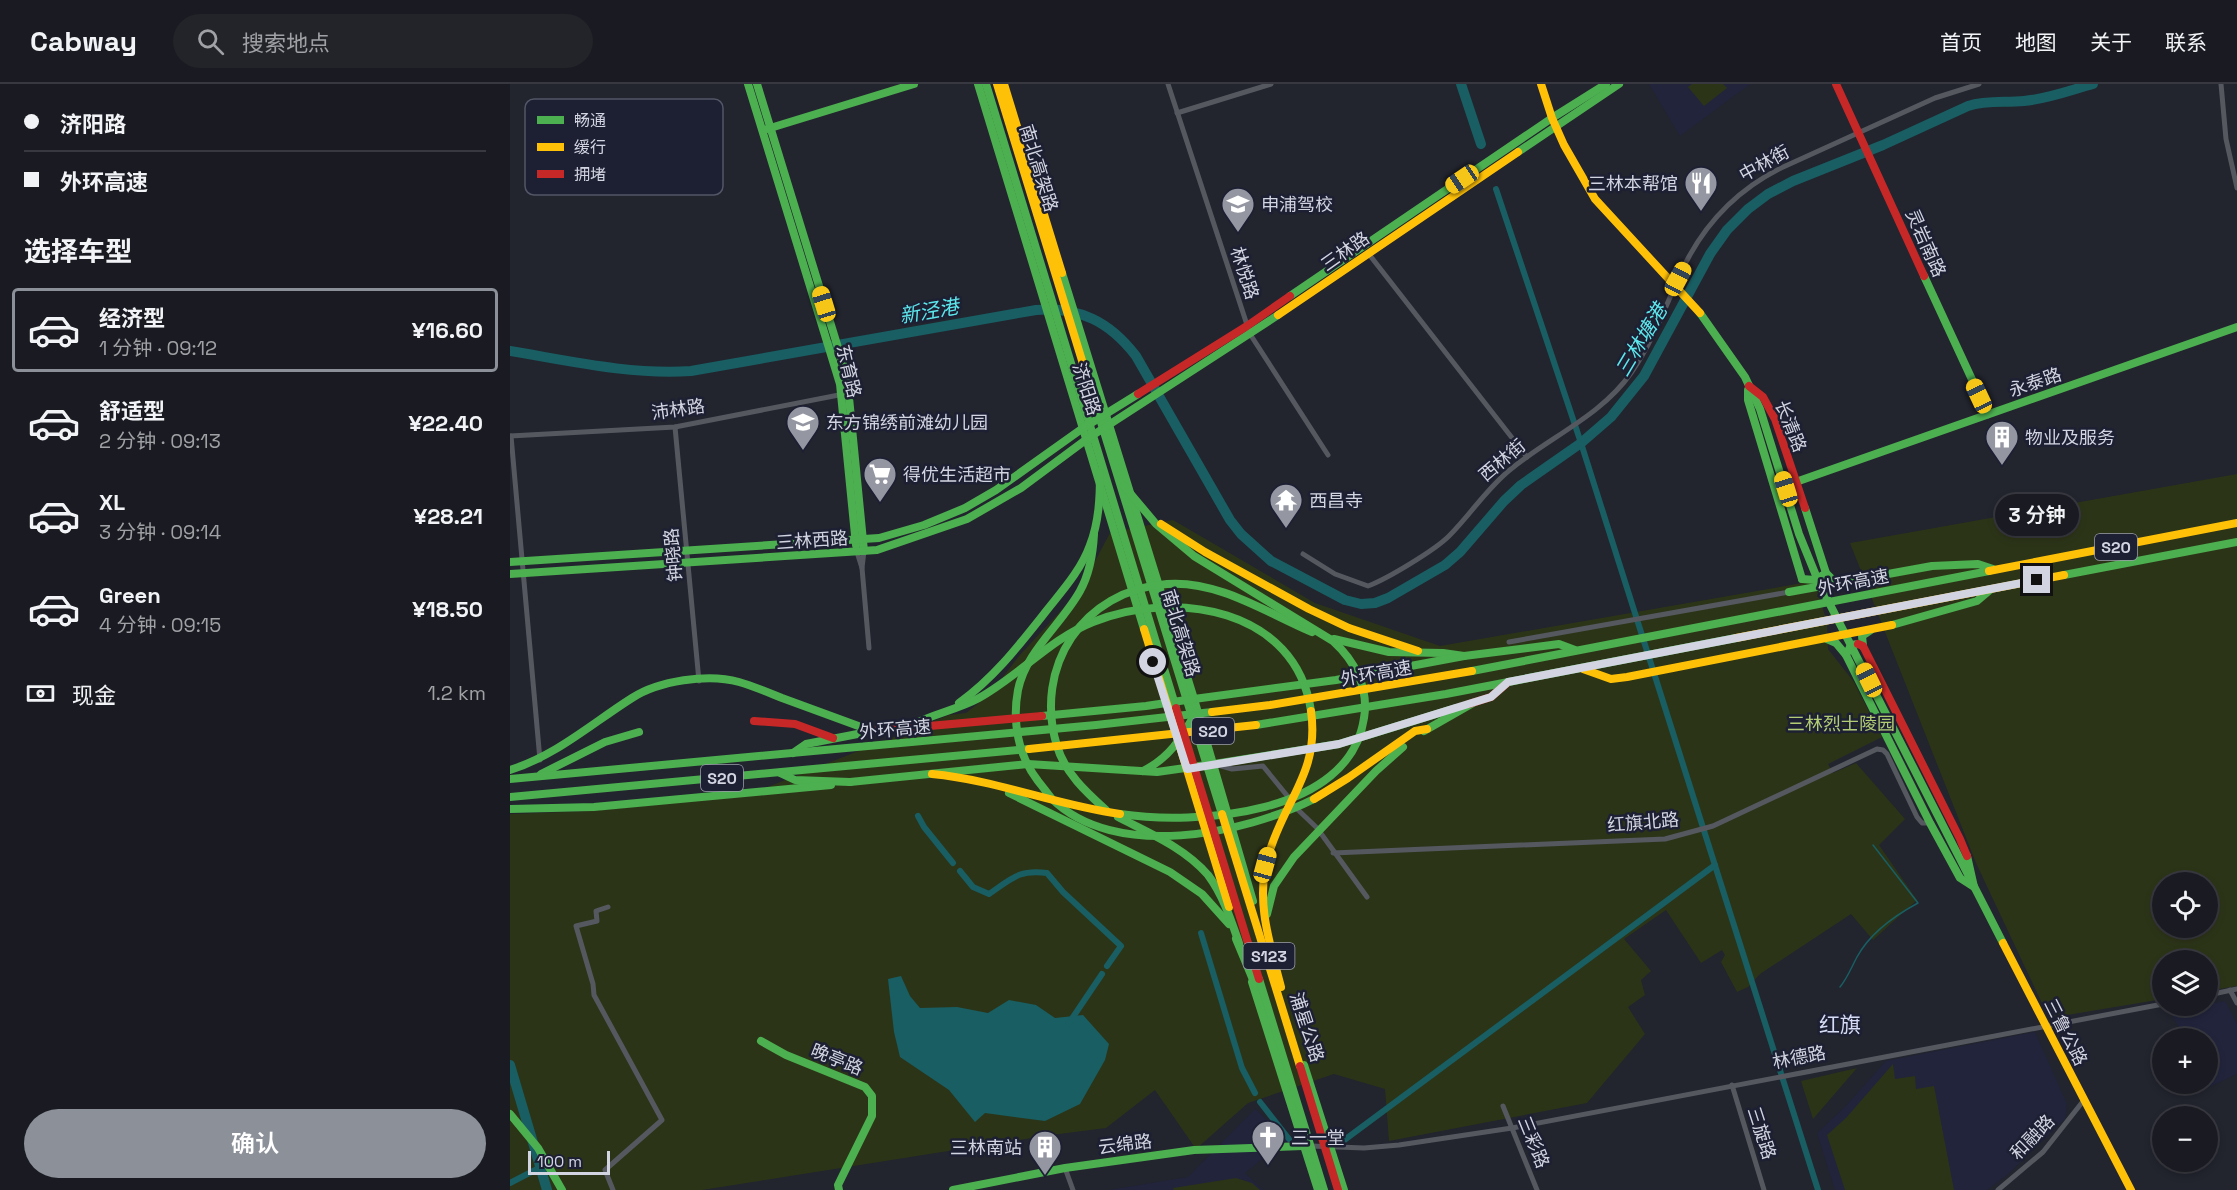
<!DOCTYPE html>
<html lang="zh">
<meta charset="utf-8">
<style>
:root{--surface:#1a1b22;--page:#23242a;--text:#f1f3f6;--muted:#9fa1a5;--line:#383940;--accent:#8c9099}
body{margin:0;font-family:"Space Grotesk","Noto Sans SC",sans-serif;background:var(--page);color:var(--text);height:100vh;display:flex;flex-direction:column;font-size:22px;white-space:nowrap}
*{box-sizing:border-box;margin:0}
p{font-size:20px;color:var(--muted)}
.icon{flex:none;width:33px;height:33px;fill:none;stroke:currentColor;stroke-width:2;stroke-linecap:round;stroke-linejoin:round}
.map{position:relative;flex:1;overflow:hidden}
.details{display:flex;flex-direction:column;background:var(--surface);width:510px}
.details>*{flex:none}
.banner{display:grid;align-content:center;height:132px;padding:0 24px;background:var(--surface)}
.fabs{position:absolute;left:1642px;top:788px;display:grid;gap:12px}
.fabs a{display:grid;place-items:center;width:66px;height:66px;border-radius:50%;background:var(--surface);box-shadow:0 3px 9px #0003,0 0 0 2px var(--line);font-size:30px}
.scale{position:absolute;left:18px;bottom:15px;width:82px;box-sizing:border-box;padding-left:6px;border:3px solid #d2d4e1;border-top:0;font-size:16px;line-height:21px;white-space:nowrap;color:#d2d4e1;-webkit-text-stroke:4px #1d2033;paint-order:stroke}
.end{position:absolute;width:27px;height:27px;margin:-14px;border:8px solid #d2d4e1;background:#111;box-shadow:0 0 0 3px #111}
.from{border-radius:50%}
.bubble{position:absolute;height:42px;border-radius:21px;background:var(--surface);box-shadow:0 3px 9px #0003,0 0 0 2px var(--line);font-size:20px;font-weight:600;line-height:42px;text-align:center}
.car{position:absolute;width:18px;height:36px;margin:-18px -9px;border-radius:8px;box-shadow:0 0 4px 2px #0007;background:linear-gradient(#f5c518 24%,#345 0 40%,#f5c518 0 76%,#345 0 86%,#f5c518 0)}
.banner b{display:flex;align-items:center;gap:21px;height:57px;font-size:22px}
.banner b+b{border-top:2px solid var(--line)}
.banner i{width:15px;height:15px;background:var(--text)}
ul{padding:0;list-style:none}
li{display:flex;align-items:center;gap:18px;height:84px;margin:0 12px 9px;padding:0 12px;border:3px solid transparent;border-radius:6px}
li div{flex:1}
li b{display:block;font-size:22px}
li em{font-style:normal;font-weight:600}
li.current{border-color:var(--accent)}
li>.icon{width:54px;height:54px;stroke-width:1.5}
h2{padding:0 24px;font-size:27px;line-height:72px}
.pay{display:flex;align-items:center;gap:15px;height:66px;padding:0 24px;font-size:22px}
.pay p{margin-inline-start:auto}
.action{display:flex;gap:12px;margin-top:auto;padding:12px 24px}
.action a{flex:1;height:69px;border-radius:36px;background:var(--accent);color:#fff;font-size:24px;font-weight:600;line-height:69px;text-align:center}
header{display:flex;align-items:center;gap:36px;box-sizing:border-box;height:84px;padding:0 30px;background:var(--surface);border-bottom:2px solid var(--line)}
header strong{font-size:28px}
nav{display:flex;gap:33px;margin-inline-start:auto;font-size:21px}
.search{width:420px;height:54px;background:var(--page);display:flex;align-items:center;gap:15px;box-sizing:border-box;padding:0 21px;border-radius:33px;color:var(--muted);font-size:22px}
main{display:flex;flex:1;min-height:0}
.map>svg:first-child{display:block}
</style>
<header>
<strong>Cabway</strong>
<div class="search"><svg class="icon" aria-label="search" viewBox="0 0 24 24"><circle cx="10" cy="10" r="6"/><path d="M15 15l6 6"/></svg>搜索地点</div>
<nav><a>首页</a><a>地图</a><a>关于</a><a>联系</a></nav>
</header>
<main>
<section class="details">
<div class="banner">
<b><i class="from"></i>济阳路</b>
<b><i></i>外环高速</b>
</div>
<h2>选择车型</h2>
<ul>
<li class="current"><svg class="icon" aria-label="car" viewBox="0 0 24 24"><path d="M5 17H2v-5l4-1 3-4h7l3 4 3 1v5h-3M9 17h6M6 11h13"/><circle cx="7" cy="17" r="2"/><circle cx="17" cy="17" r="2"/></svg><div><b>经济型</b><p>1 分钟 · 09:12</p></div><em>¥16.60</em></li>
<li><svg class="icon" aria-label="car" viewBox="0 0 24 24"><path d="M5 17H2v-5l4-1 3-4h7l3 4 3 1v5h-3M9 17h6M6 11h13"/><circle cx="7" cy="17" r="2"/><circle cx="17" cy="17" r="2"/></svg><div><b>舒适型</b><p>2 分钟 · 09:13</p></div><em>¥22.40</em></li>
<li><svg class="icon" aria-label="car" viewBox="0 0 24 24"><path d="M5 17H2v-5l4-1 3-4h7l3 4 3 1v5h-3M9 17h6M6 11h13"/><circle cx="7" cy="17" r="2"/><circle cx="17" cy="17" r="2"/></svg><div><b>XL</b><p>3 分钟 · 09:14</p></div><em>¥28.21</em></li>
<li><svg class="icon" aria-label="car" viewBox="0 0 24 24"><path d="M5 17H2v-5l4-1 3-4h7l3 4 3 1v5h-3M9 17h6M6 11h13"/><circle cx="7" cy="17" r="2"/><circle cx="17" cy="17" r="2"/></svg><div><b>Green</b><p>4 分钟 · 09:15</p></div><em>¥18.50</em></li>
</ul>
<div class="pay"><svg class="icon" aria-label="cash" viewBox="0 0 24 24"><path d="M3 7h18v10H3z"/><circle cx="12" cy="12" r="2"/></svg>现金<p>1.2 km</p></div>
<div class="action"><a>确认</a></div>
</section>
<div class="map">
<svg width="1727" height="1106" viewBox="0 0 1727 1106">
<rect width="100%" height="100%" fill="#22242e"/>
<g fill="#21243b">
<path d="M1139 0H1240L1170 52Z"/>
<path d="M1715 917 1727 940V990L1701 1002 1698 997V954H1675L1660 927Z"/>
<path d="M1525 948 1557 1020 1555 1035 1498 1090 1477 1106H1325L1307 1049 1335 1023 1376 977Z"/>
<path d="M745 1025 783 1060 758 1070 735 1089 753 1106H599L678 1093Z"/>
</g>
<g fill="#2c3418" fill-rule="evenodd">
<path d="M1182 0H1213L1217 4 1194 22 1178 3Z"/>
<path d="M1727 390V902L1698 907V876H1653V915L1539 934 1466 779 1340 459ZM1653 798H1698V843H1653Z"/>
<path d="M663 436 805 519 930 562 1304 497 1317 538 1318 565 1344 598 1372 653 1318 680 1323 689 1346 679 1395 735 1369 761 1407 816 1363 856 1341 830 1250 890 1238 903 1227 908 1211 878 1215 871 1212 866 1191 879 1156 826 1114 855 1141 887 1131 896 1135 911 1118 923 1135 950 1077 1019 879 1057 875 1005 824 990 738 1019 686 1065 645 1006 596 1044 534 1052 192 1106H0V730L82 727 235 712 439 631 456 629 480 610 509 572 569 507 600 449Z"/>
<path d="M1383 980 1385 995 1405 992 1406 1005 1424 1002 1444 1106H1335L1317 1051 1336 1034Z"/>
<path d="M1347 984 1303 1035 1291 997Z"/>
<path d="M726 1094 742 1099 750 1106H664L663 1104Z"/>
</g>
<path fill="#185e62" d="M391 892 400 912 410 924 447 923 478 929 499 916 526 921 545 934 573 931 599 960 595 976 570 1020 535 1037 475 1029 465 1038 439 1006 390 973 384 948 378 895Z"/>
<g fill="none" stroke-linecap="round" stroke-linejoin="round">
<path stroke="#185e62" stroke-width="1.5" d="M1330 903C1338 893 1341 884 1347 873 1360 849 1384 832 1408 819L1363 761"/>
<g stroke="#185e62" stroke-width="6">
<path d="M986 105 1071 359 1308 1106"/>
<path d="M408 732 414 743 443 779"/>
<path d="M450 787 463 803 479 810C501 795 509 785 537 789L553 808 611 862 597 882"/>
<path d="M691 849 732 984 745 1009"/>
<path d="M559 939 592 890"/>
<path d="M750 1018 779 1055"/>
<path d="M833 1057 1205 781"/>
<path d="M0 1099 31 1083"/>
</g>
<g stroke="#185e62" stroke-width="10">
<path d="M951 0 971 60"/>
<path d="M0 267C60 277 120 291 181 287L526 226C570 223 599 237 626 272L720 436 731 450 761 477 835 516 851 520 865 519 878 514 935 481 950 468 994 417 1011 401 1071 359 1101 333 1134 292 1200 170 1217 146 1238 125 1258 110 1283 97 1373 61 1458 22C1477 16 1495 19 1514 17 1538 15 1561 6 1583 0"/>
<path d="M0 981 37 1106"/>
</g>
<g stroke="#565860" stroke-width="5">
<path d="M658 0 740 250 818 371"/>
<path d="M1711 0 1716 55 1727 104"/>
<path d="M667 29 761 0"/>
<path d="M858 169 1017 373"/>
<path d="M165 343 189 597"/>
<path d="M0 352 165 343 334 310"/>
<path d="M1 352 30 676"/>
<path d="M347 468 352 484 354 467"/>
<path d="M793 470 825 490 858 502C877 495 925 466 939 452 961 430 977 404 1001 385 1040 353 1092 331 1121 289 1141 260 1154 227 1168 195 1189 146 1223 108 1271 84L1425 14 1469 0"/>
<path d="M352 484 359 564"/>
<path d="M999 558 1279 508"/>
<path d="M708 681 722 685 753 682 779 714"/>
<path d="M784 722 807 744 857 813"/>
<path d="M823 769 1155 755 1203 742 1367 665 1373 666 1377 670 1407 733 1412 739H1420"/>
<path d="M98 823 86 827 87 837 66 842 83 900 84 911 152 1036 95 1086 103 1106"/>
<path d="M1720 906 1727 919"/>
<path d="M1698 911 1727 905"/>
<path d="M1222 1001 1254 1106"/>
<path d="M993 1022 1027 1106"/>
<path d="M801 1062 854 1064 889 1061 1002 1044 1653 920"/>
<path d="M555 1084 563 1106"/>
<path d="M1488 1106 1533 1068 1574 1016"/>
</g>
<g stroke="#4caf50" stroke-width="8">
<path d="M238 0 330 300 346 461"/>
<path d="M247 0 337 293 354 467"/>
<path d="M468 0 634 545"/>
<path d="M476 0 666 624"/>
<path d="M257 45 404 0"/>
<path d="M1008 68 1109 0"/>
<path d="M552 189 684 615 743 817"/>
<path d="M1414 192 1478 330"/>
<path d="M780 212 1042 34 1096 0"/>
<path d="M1190 229 1235 293 1250 325 1289 450 1309 499 1493 859"/>
<path d="M578 296 712 730"/>
<path d="M1238 306V316L1292 495"/>
<path d="M1266 405 1727 243"/>
<path d="M584 450C583 470 580 489 570 507 551 541 516 567 508 606 502 638 508 671 528 697 533 703 537 709 542 715 605 777 734 750 804 715"/>
<path d="M0 478 369 454 414 441 455 424 486 406 573 344 628 310"/>
<path d="M1316 489 1324 497 1330 498"/>
<path d="M0 490 367 466 457 435 511 404 577 355 768 231"/>
<path d="M1554 491 1727 458"/>
<path d="M1292 495 1305 496 1316 489 1295 424"/>
<path d="M1279 508 1422 482 1468 480 1483 485"/>
<path d="M1382 541 1467 517 1480 506"/>
<path d="M824 555 879 568 933 569 954 572"/>
<path d="M1317 555 1326 559 1336 571"/>
<path d="M1348 560 1341 561 1336 571 1420 739 1450 794 1464 803 1457 772"/>
<path d="M1353 562 1352 552 1361 546"/>
<path d="M962 587 1479 487"/>
<path d="M684 615 826 596 954 572 1049 560 1065 566"/>
<path d="M449 619C485 593 510 560 537 526 553 506 571 486 580 461 589 438 590 413 590 389"/>
<path d="M532 632 636 622 683 615"/>
<path d="M746 641 936 610 1226 554"/>
<path d="M398 643C421 630 447 626 469 614 509 592 540 555 583 538 665 505 786 524 801 627"/>
<path d="M914 647 963 619"/>
<path d="M283 669 296 660 363 647"/>
<path d="M704 680 829 660 946 624"/>
<path d="M0 686C47 671 81 640 122 614 148 597 198 589 229 598 243 602 257 608 272 614 302 625 332 636 362 647"/>
<path d="M633 687C659 674 671 655 685 630"/>
<path d="M270 689 285 696 340 698"/>
<path d="M31 690 95 658 129 648"/>
<path d="M0 695 586 641 702 628"/>
<path d="M340 698 518 680 647 688 703 680"/>
<path d="M499 709 660 788 692 810 719 840"/>
<path d="M0 713 519 665"/>
<path d="M0 725 84 723 321 701"/>
<path d="M596 726C576 708 555 689 547 662 523 583 573 506 657 500 708 496 757 529 802 548"/>
<path d="M610 730C685 741 840 732 854 634 859 604 845 577 823 557L684 472 646 440 614 402"/>
<path d="M608 733C639 749 675 764 698 791 713 811 721 836 729 859"/>
<path d="M757 830 764 802 784 773 866 687 893 663"/>
<path d="M726 855 746 903"/>
<path d="M749 895 814 1106"/>
<path d="M742 898 808 1106"/>
<path d="M251 957 276 971 355 1003 362 1012V1032L328 1101 329 1106"/>
<path d="M794 981 834 1106"/>
<path d="M0 1030 28 1064 52 1106"/>
<path d="M443 1106 555 1084 684 1066 793 1062"/>
</g>
<g stroke="#ffc107" stroke-width="8">
<path d="M487 0 578 296"/>
<path d="M494 0 552 189"/>
<path d="M1031 0 1042 34 1054 61 1085 115 1190 229"/>
<path d="M768 231 1008 68"/>
<path d="M651 440 695 468 799 525 839 544 908 567"/>
<path d="M1479 487 1727 439"/>
<path d="M634 545 719 823"/>
<path d="M1226 554 1554 491"/>
<path d="M1073 585 1101 595 1117 593 1382 541"/>
<path d="M702 628 760 621 962 587"/>
<path d="M519 665 746 641"/>
<path d="M422 690C486 696 546 721 610 730"/>
<path d="M804 715 838 694 905 647 917 645"/>
<path d="M712 730 790 982"/>
<path d="M1493 859 1621 1106"/>
<path d="M771 903C760 860 745 817 758 773 773 717 810 690 801 627"/>
</g>
<g stroke="#c62828" stroke-width="8">
<path d="M1326 0 1414 192"/>
<path d="M1239 302 1253 313 1265 335 1295 424"/>
<path d="M628 310 737 242 780 212"/>
<path d="M1348 560 1353 562 1450 755 1457 772"/>
<path d="M959 620 981 613 996 600"/>
<path d="M666 624 749 895"/>
<path d="M244 637 285 640 323 654"/>
<path d="M363 647 532 632"/>
<path d="M790 982 828 1106"/>
</g>
</g>
<g fill="none" stroke-linecap="round" stroke-linejoin="round">
<path stroke="#d2d4e1" stroke-width="8" d="M643 578 677 685 829 660 981 613 998 598 1527 496"/>
</g>
<defs>
<symbol id="restaurant-pin" viewBox="-11 -11 22 30"><path d="M0 17L-7.5 6A9.5 9.5 0 1 1 7.5 6Z" fill="#9496a2" stroke="#1d2033"/><path d="M-5-6h1v4h1v-4h1v4h1v-4h1v5L-1.5 .5V6h-2V.5L-5-1ZM5-6V6H3V1.5H1.5Q1.5-4 5-6Z" fill="#fff"/></symbol>
<symbol id="school-pin" viewBox="-11 -11 22 30"><path d="M0 17L-7.5 6A9.5 9.5 0 1 1 7.5 6Z" fill="#9496a2" stroke="#1d2033"/><path d="M0-5L7-2L0 1L-7-2ZM-4 1L0 2.5L4 1V4Q0 6-4 4Z" fill="#fff"/></symbol>
<symbol id="building-pin" viewBox="-11 -11 22 30"><path d="M0 17L-7.5 6A9.5 9.5 0 1 1 7.5 6Z" fill="#9496a2" stroke="#1d2033"/><path d="M-4-6H4V6H1V3H-1V6H-4ZM-2.5-4.3h1.7v1.8h-1.7ZM.8-4.3h1.7v1.8H.8ZM-2.5-1h1.7V.8h-1.7ZM.8-1h1.7V.8H.8Z" fill="#fff"/></symbol>
<symbol id="supermarket-pin" viewBox="-11 -11 22 30"><path d="M0 17L-7.5 6A9.5 9.5 0 1 1 7.5 6Z" fill="#9496a2" stroke="#1d2033"/><path d="M-6-5.5h2.5l.6 2H6L4.5 2H-2.5L-4.4-4H-6ZM-1.5 3.2a1.3 1.3 0 1 0 .1 0ZM3 3.2a1.3 1.3 0 1 0 .1 0Z" fill="#fff"/></symbol>
<symbol id="temple-pin" viewBox="-11 -11 22 30"><path d="M0 17L-7.5 6A9.5 9.5 0 1 1 7.5 6Z" fill="#9496a2" stroke="#1d2033"/><path d="M0-6L5-2H3V0L6.5 2.5H4V6H1.5V3h-3V6H-4V2.5H-6.5L-3 0V-2H-5Z" fill="#fff"/></symbol>
<symbol id="church-pin" viewBox="-11 -11 22 30"><path d="M0 17L-7.5 6A9.5 9.5 0 1 1 7.5 6Z" fill="#9496a2" stroke="#1d2033"/><path d="M-1.2-6h2.4v3.5h3.3v2.4h-3.3V6h-2.4V-.1h-3.3v-2.4h3.3Z" fill="#fff"/></symbol>
</defs>
<g fill-rule="evenodd">
<use href="#restaurant-pin" x="1172" y="80" width="38" height="52"/>
<use href="#school-pin" x="709" y="101" width="38" height="52"/>
<use href="#school-pin" x="274" y="319" width="38" height="52"/>
<use href="#building-pin" x="1473" y="334" width="38" height="52"/>
<use href="#supermarket-pin" x="351" y="371" width="38" height="52"/>
<use href="#temple-pin" x="757" y="397" width="38" height="52"/>
<use href="#church-pin" x="739" y="1034" width="38" height="52"/>
<use href="#building-pin" x="516" y="1044" width="38" height="52"/>
</g>
<g text-anchor="middle" dominant-baseline="central" stroke-width="5" stroke-linejoin="round" paint-order="stroke">
<g fill="#1d2033" stroke="#9c9ead" stroke-width="1.5">
<rect x="1585" y="450" width="42" height="26" rx="4.5"/>
<rect x="682" y="634" width="42" height="26" rx="4.5"/>
<rect x="191" y="681" width="42" height="26" rx="4.5"/>
<rect x="733.5" y="859" width="51" height="26" rx="4.5"/>
</g>
<g font-size="16" font-weight="bold" fill="#d2d4e1">
<text x="1606" y="463">S20</text>
<text x="703" y="647">S20</text>
<text x="212" y="694">S20</text>
<text x="759" y="872">S123</text>
</g>
<g font-size="18" fill="#d2d4e1" stroke="#1d2033">
<text transform="translate(1254 79) rotate(-29)">中林街</text>
<text transform="translate(529 84) rotate(73)">南北高架路</text>
<text transform="translate(1416 159) rotate(66)">灵岩南路</text>
<text transform="translate(835 167) rotate(-35)">三林路</text>
<text transform="translate(735 189) rotate(72)">林悦路</text>
<text transform="translate(339 287) rotate(77)">东育路</text>
<text transform="translate(1525 298) rotate(-19)">永泰路</text>
<text transform="translate(577 305) rotate(72)">济阳路</text>
<text transform="translate(168 325) rotate(-8)">沛林路</text>
<text transform="translate(1281 342) rotate(68)">长清路</text>
<text transform="translate(992 376) rotate(-40)">西林街</text>
<text transform="translate(302 456) rotate(-4)">三林西路</text>
<text transform="translate(163 471) rotate(-95)">钟晓路</text>
<text transform="translate(1343 498) rotate(-11)">外环高速</text>
<text transform="translate(671 549) rotate(73)">南北高架路</text>
<text transform="translate(866 589) rotate(-10)">外环高速</text>
<text transform="translate(385 645) rotate(-5)">外环高速</text>
<text transform="translate(1133 738) rotate(-5)">红旗北路</text>
<text transform="translate(797 943) rotate(72)">浦星公路</text>
<text transform="translate(1556 948) rotate(63)">三鲁公路</text>
<text transform="translate(1289 973) rotate(-11)">林德路</text>
<text transform="translate(327 975) rotate(22)">晚亭路</text>
<text transform="translate(1252 1049) rotate(72)">三旋路</text>
<text transform="translate(1522 1053) rotate(-46)">和融路</text>
<text transform="translate(1024 1058) rotate(68)">三彩路</text>
<text transform="translate(615 1060) rotate(-7)">云绵路</text>
</g>
<g font-size="18" fill="#d2d4e1" stroke="#1d2033" text-anchor="start">
<text x="1168" y="99" text-anchor="end">三林本帮馆</text>
<text x="751" y="120">申浦驾校</text>
<text x="316" y="338">东方锦绣前滩幼儿园</text>
<text x="1515" y="353">物业及服务</text>
<text x="393" y="390">得优生活超市</text>
<text x="799" y="416">西昌寺</text>
<text x="781" y="1053">三一堂</text>
<text x="512" y="1063" text-anchor="end">三林南站</text>
</g>
<g font-size="18" fill="#b3cd74" stroke="#1d2033">
<text x="1331" y="639">三林烈士陵园</text>
</g>
<g font-size="20" font-style="italic" fill="#5de7ed" stroke="#1d2033">
<text transform="translate(419 227) rotate(-10)">新泾港</text>
<text transform="translate(1131 256) rotate(-59)">三林塘港</text>
</g>
<g font-size="21" fill="#d7dcf6" stroke="#1d2033">
<text x="1330" y="940">红旗</text>
</g>
</g>
<rect x="15" y="15" width="198" height="96" rx="9" fill="#1d2033" stroke="#535667" stroke-width="1.5"/>
<rect x="27" y="32" width="27" height="8" fill="#4caf50"/>
<rect x="27" y="59" width="27" height="8" fill="#ffc107"/>
<rect x="27" y="86" width="27" height="8" fill="#c62828"/>
<g font-size="16" fill="#d2d4e1">
<text x="64" y="42">畅通</text>
<text x="64" y="69">缓行</text>
<text x="64" y="96">拥堵</text>
</g>
</svg>
<div class="fabs">
<a><svg class="icon" aria-label="locate" viewBox="0 0 24 24"><circle cx="12" cy="12" r="6"/><path d="M12 2v4M12 18v4M2 12h4M18 12h4"/></svg></a>
<a><svg class="icon" aria-label="layers" viewBox="0 0 24 24"><path d="M12 4l9 5-9 5-9-5zM3 14l9 5 9-5"/></svg></a>
<a>+</a>
<a>−</a>
</div>
<div class="scale">100 m</div>
<i class="end from" style="left:643px;top:578px"></i>
<i class="end" style="left:1527px;top:496px"></i>
<div class="bubble" style="left:1485px;top:410px;width:84px">3 分钟</div>
<i class="car" style="left:952px;top:95px;rotate:236deg"></i>
<i class="car" style="left:1168px;top:195px;rotate:28deg"></i>
<i class="car" style="left:314px;top:220px;rotate:343deg"></i>
<i class="car" style="left:1469px;top:312px;rotate:335deg"></i>
<i class="car" style="left:1276px;top:405px;rotate:343deg"></i>
<i class="car" style="left:1359px;top:596px;rotate:334deg"></i>
<i class="car" style="left:755px;top:781px;rotate:15deg"></i>
</div>
</main>
